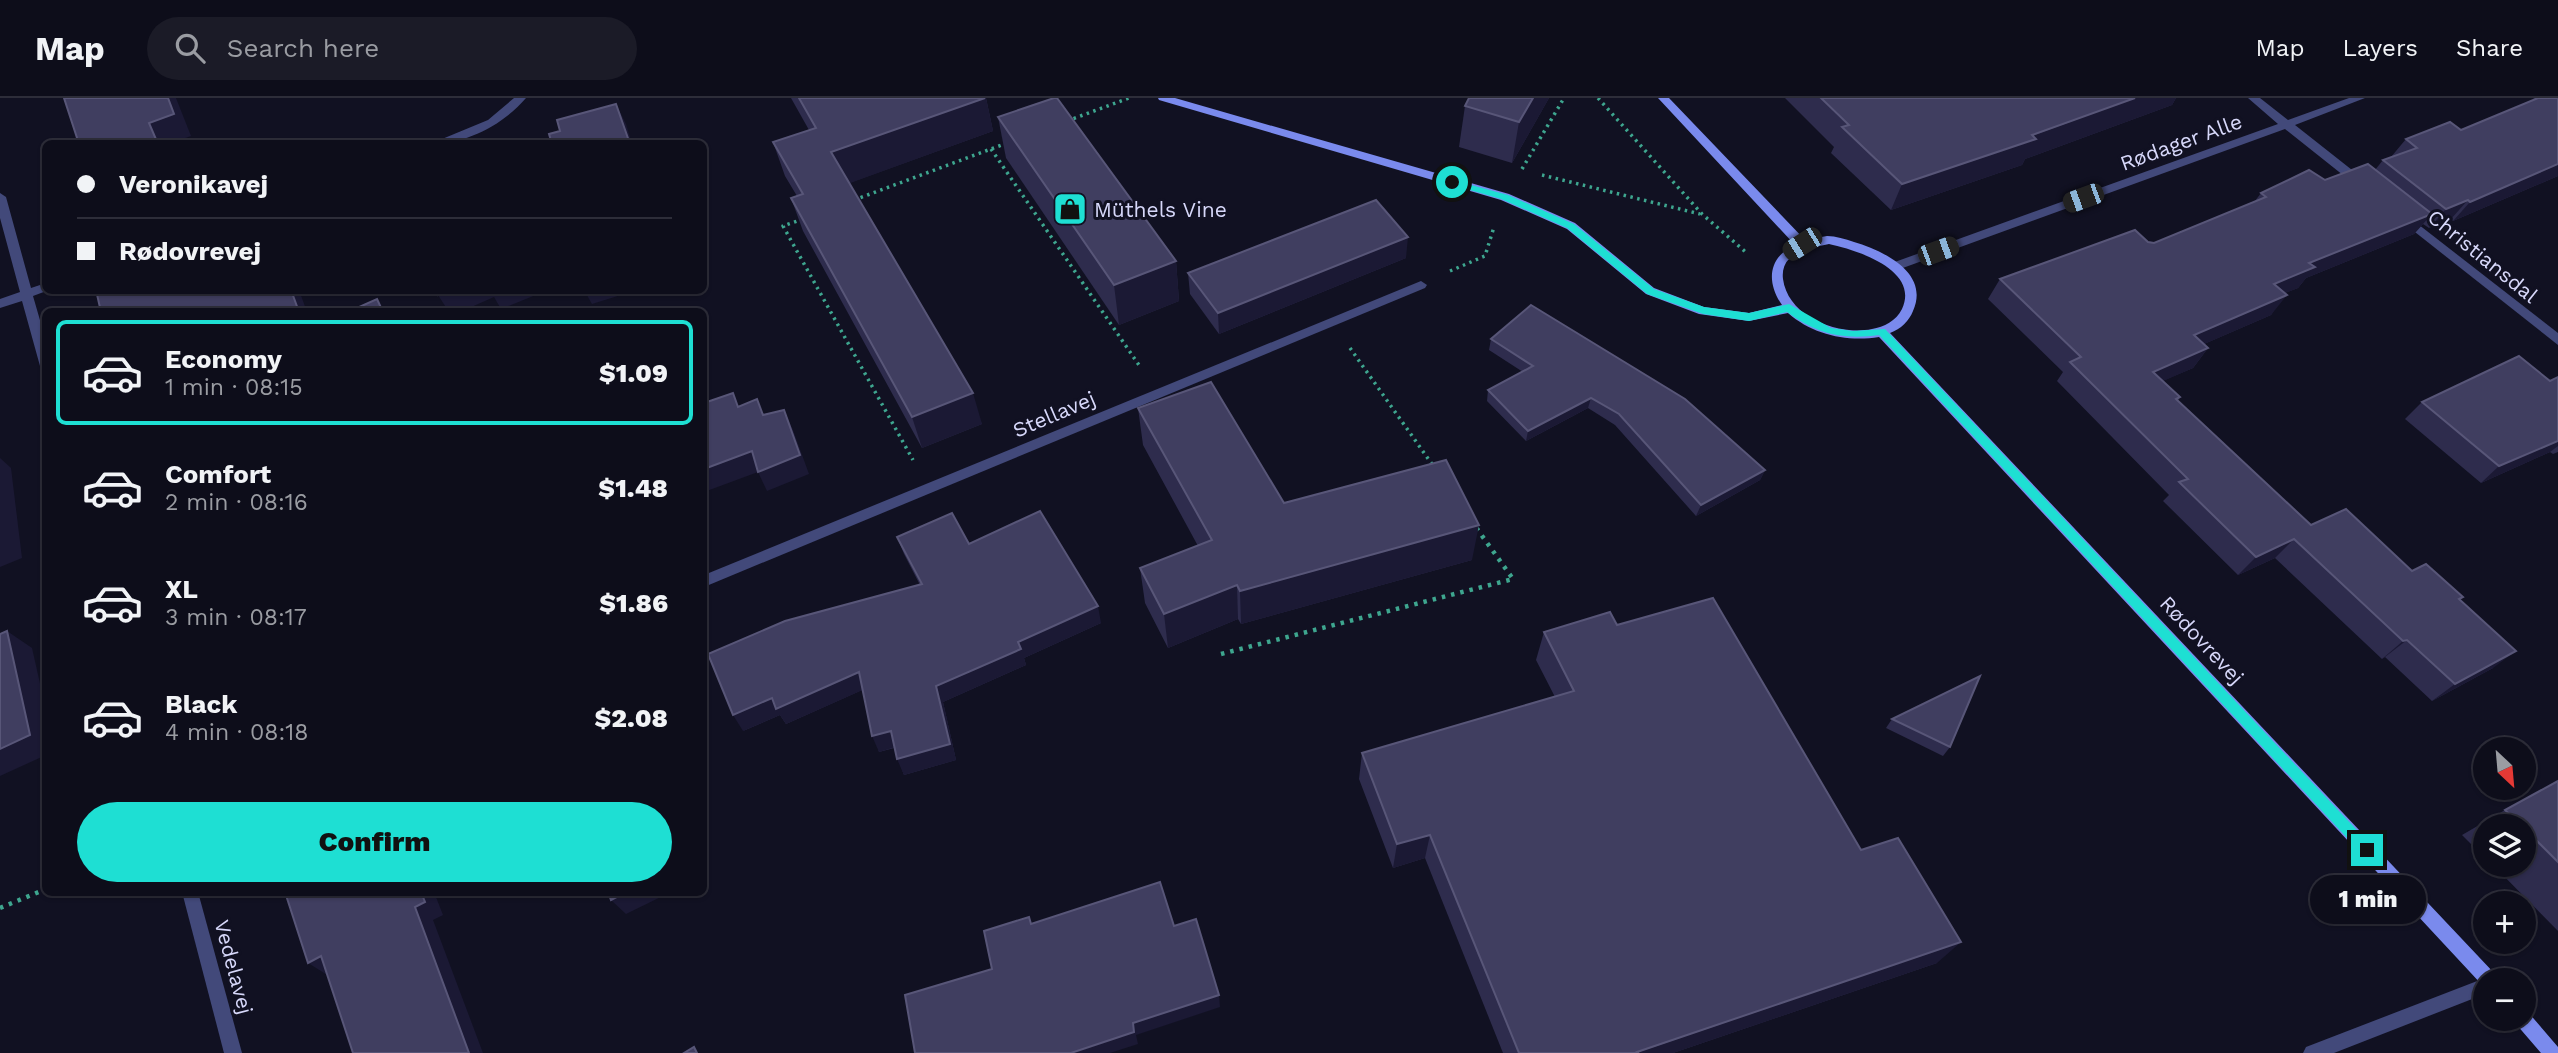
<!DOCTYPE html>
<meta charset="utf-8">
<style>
:root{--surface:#0d0d1a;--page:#1b1b27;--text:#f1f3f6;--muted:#9a9ca2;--line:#2d2d39;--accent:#1edfd3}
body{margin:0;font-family:"Work Sans",sans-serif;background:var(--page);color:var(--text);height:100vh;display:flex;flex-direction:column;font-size:26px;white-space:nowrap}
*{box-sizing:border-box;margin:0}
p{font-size:23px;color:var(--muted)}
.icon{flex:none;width:38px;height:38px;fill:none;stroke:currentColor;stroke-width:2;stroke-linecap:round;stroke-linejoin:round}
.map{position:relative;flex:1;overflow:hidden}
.panel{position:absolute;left:42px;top:210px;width:665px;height:588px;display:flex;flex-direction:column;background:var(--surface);border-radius:10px;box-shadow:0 2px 5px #0004,0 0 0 2px var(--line)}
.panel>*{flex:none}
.banner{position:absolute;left:42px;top:42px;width:665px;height:154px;border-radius:10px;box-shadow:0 2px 5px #0004,0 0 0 2px var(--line);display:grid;align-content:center;height:154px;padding:0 35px;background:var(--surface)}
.needle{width:46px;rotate:154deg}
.fabs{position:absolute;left:2473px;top:639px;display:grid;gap:14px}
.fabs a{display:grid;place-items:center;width:63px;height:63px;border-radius:50%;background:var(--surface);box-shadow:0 2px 5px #0004,0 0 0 2px var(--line);font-size:35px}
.end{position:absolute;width:32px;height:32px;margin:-16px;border:9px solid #1edfd3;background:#111;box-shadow:0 0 0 4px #111}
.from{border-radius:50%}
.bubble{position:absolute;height:49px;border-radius:24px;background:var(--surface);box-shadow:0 2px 5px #0004,0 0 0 2px var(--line);font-size:23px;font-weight:800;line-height:49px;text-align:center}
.car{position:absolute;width:21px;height:42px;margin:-21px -10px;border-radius:9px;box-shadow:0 0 5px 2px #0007;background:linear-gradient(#222 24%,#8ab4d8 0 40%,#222 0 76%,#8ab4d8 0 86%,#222 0)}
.banner b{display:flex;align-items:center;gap:24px;height:66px;font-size:26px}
.banner b+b{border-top:2px solid var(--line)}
.banner i{width:18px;height:18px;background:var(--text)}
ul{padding:12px 0 0;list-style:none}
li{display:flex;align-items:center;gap:21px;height:105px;margin:0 14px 10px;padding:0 21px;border:4px solid transparent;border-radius:10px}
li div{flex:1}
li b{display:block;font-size:26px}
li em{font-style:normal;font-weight:800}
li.active{border-color:var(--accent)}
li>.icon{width:63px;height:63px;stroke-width:1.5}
.primary-button{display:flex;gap:14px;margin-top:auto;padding:14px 35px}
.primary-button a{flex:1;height:80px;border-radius:42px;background:var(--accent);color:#111;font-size:28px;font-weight:800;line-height:80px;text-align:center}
header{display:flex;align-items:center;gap:42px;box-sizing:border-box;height:98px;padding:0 35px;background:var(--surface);border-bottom:2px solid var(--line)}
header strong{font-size:33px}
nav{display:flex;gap:38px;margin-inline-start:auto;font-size:24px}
.search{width:490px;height:63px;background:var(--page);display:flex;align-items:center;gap:18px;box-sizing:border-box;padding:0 24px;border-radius:38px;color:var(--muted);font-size:26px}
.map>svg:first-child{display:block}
</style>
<header>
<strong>Map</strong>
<div class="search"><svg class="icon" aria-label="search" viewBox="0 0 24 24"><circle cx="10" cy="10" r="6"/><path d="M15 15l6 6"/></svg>Search here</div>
<nav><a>Map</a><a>Layers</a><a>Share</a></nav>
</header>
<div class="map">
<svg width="2558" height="955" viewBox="0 0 2558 955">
<rect width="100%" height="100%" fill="#112"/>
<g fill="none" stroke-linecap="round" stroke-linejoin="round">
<g stroke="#3ea68f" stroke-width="3.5" stroke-dasharray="2.5 4.5" stroke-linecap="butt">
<path d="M1598 0 1702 116 1748 156"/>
<path d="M1067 23 1129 0"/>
<path d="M991 51 1141 270"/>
<path d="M1522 71 1564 0"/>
<path d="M1542 77 1700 116"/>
<path d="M854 102 1007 45"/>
<path d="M803 121 783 128 913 362"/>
<path d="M1450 173 1485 158 1494 129"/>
<path d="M1350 250 1434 369"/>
</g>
<g stroke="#3ea68f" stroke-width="4.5" stroke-dasharray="3.5 6" stroke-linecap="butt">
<path d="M1221 556 1513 481 1475 428"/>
<path d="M0 810 46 791"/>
</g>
<g fill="#42497a" fill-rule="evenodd">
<path d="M514 0H526C503 27 466 46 430 46L488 22Z"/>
<path d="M2248 0H2260L2288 22 2349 0H2365L2295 27 2366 83V89H2358L2285 31 1900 171 1896 172 1890 168 1892 165 2278 26Z"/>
<path d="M0 95 6 99 31 190 46 185V192H49L33 198 46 243V273L40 268 22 203 0 210V201L20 194 0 120Z"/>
<path d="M2405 116 2558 235V247L2401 123 2399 120Z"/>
<path d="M1421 183 1427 187 1425 190 704 489V477Z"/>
<path d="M182 794H198L242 955H224Z"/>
<path d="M2485 880 2491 882H2485V896L2334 955H2303L2306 949Z"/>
</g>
<g fill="#7a8aed" fill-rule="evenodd">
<path d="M1158 0H1175L1509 96 1575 125 1654 190 1704 209 1749 215 1782 207C1766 184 1768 159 1795 147L1658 0H1669L1806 143C1812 141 1820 139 1827 138 1836 138 1845 141 1854 144 1884 153 1930 175 1913 213 1909 223 1901 231 1890 235L2495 876 2497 882H2485V889L2483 888 1879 239C1847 244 1813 237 1788 215L1749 223 1699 216 1646 196 1567 131 1501 102 1159 2ZM1829 146C1857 152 1920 172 1902 211 1896 223 1884 229 1872 231 1838 238 1788 219 1783 181 1782 173 1784 166 1789 161 1800 151 1815 149 1829 146Z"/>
<path d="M2524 912 2528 914 2558 949V955H2541L2516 926 2514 920H2524Z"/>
</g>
</g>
<g fill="#2e2c4d">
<path d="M791 0H986L993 33 849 85 982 326 922 350 803 133 791 100 797 98 785 78 773 44 809 32Z"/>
<path d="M1549 0 1512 65 1459 49 1465 8Z"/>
<path d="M1785 0H2176L2172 7 2025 61 2022 67 1891 112 1831 55 1834 49Z"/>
<path d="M2533 0H2558V78L2453 123 2451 121 2429 130 2423 126 2414 136 2306 180 2298 190 2285 195 2271 217 2204 246 2208 250 2193 270 2162 283 2180 299 2178 303 2311 427 2412 473 2463 499 2460 502 2493 570 2432 603 2385 559 2382 561 2275 460 2238 477 2163 403 2169 397 2057 283 2063 274 1988 201 2000 181 2148 144 2154 145 2255 103 2261 95 2375 72 2383 62 2391 59 2406 41 2461 32 2535 1Z"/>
<path d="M998 19 1176 163 1179 203 1119 227 1006 60Z"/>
<path d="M1406 160 1219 236 1190 196 1188 175Z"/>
<path d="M1491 241 1765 372 1760 382 1696 418 1615 327 1588 310 1526 343 1487 303 1488 292 1523 274 1489 252Z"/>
<path d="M2558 279V354L2553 356 2550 354 2481 385 2405 321 2422 304 2550 283Z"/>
<path d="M1138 310 1284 405 1472 462 1241 526 1238 521 1168 550 1145 505 1140 470 1198 448 1143 347Z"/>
<path d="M897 439 969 446 1101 525 1024 560 1026 567 943 604 956 662 904 677 894 650 879 654 862 592 786 626 780 617 743 633 920 487 904 456Z"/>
<path d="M1617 527 1861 752 1937 865 1673 955H1503L1425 760 1393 770 1359 681 1362 655 1555 599 1536 562 1544 534Z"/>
<path d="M1892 621 1950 649 1943 658 1886 630Z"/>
<path d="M2558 683V833L2492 766H2524V728H2485V760L2462 737 2505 712Z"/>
</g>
<g fill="#1b1934">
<path d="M168 0H176L191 38 169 46H158L149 25Z"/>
<path d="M986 0 993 33 842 88 831 54Z"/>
<path d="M1533 0H1549L1512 65 1519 24Z"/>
<path d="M2135 0H2176L2172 7 2025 61 2022 67 1891 112 1902 86Z"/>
<path d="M616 6 626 26 632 46H630Z"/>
<path d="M2558 66V78L2453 123 2470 104Z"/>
<path d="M2468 102 2451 121 2429 130 2446 111Z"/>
<path d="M2432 116 2414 136 2306 180 2298 190 2258 206 2274 186 2309 165Z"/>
<path d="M1408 139 1406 160 1219 236 1218 215Z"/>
<path d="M1176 163 1179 203 1119 227 1114 187Z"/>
<path d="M291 192H299L307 214H299Z"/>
<path d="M450 192H548L501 211 494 199 460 214H449L438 197Z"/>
<path d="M584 192H637L592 206Z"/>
<path d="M2287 197 2271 217 2179 257 2194 237Z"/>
<path d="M2208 250 2193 270 2138 294 2153 274Z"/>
<path d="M973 295 982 326 922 350 912 319Z"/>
<path d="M1591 300 1588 310 1526 343 1528 333Z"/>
<path d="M784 312 793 332 809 376 767 393 758 374 704 394V371Z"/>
<path d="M2558 343V348L2550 354 2481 385 2499 368Z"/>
<path d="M0 360 11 370 22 460 0 469Z"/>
<path d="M1765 372 1760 382 1696 418 1701 407Z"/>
<path d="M1479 427 1472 462 1241 526 1240 493Z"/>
<path d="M2294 441 2275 460 2238 477 2256 459Z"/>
<path d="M1237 487 1238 521 1168 550 1164 516Z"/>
<path d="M1098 508 1101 525 1024 560 1026 567 943 604 956 662 904 677 897 661 936 588 1018 544Z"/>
<path d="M7 533 32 550 46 612V657L0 678V651Z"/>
<path d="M2407 542 2385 559 2382 561 2403 543Z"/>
<path d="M2516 553 2493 570 2432 603 2455 586Z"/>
<path d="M859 574 867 590 786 626 780 617 743 633 733 617 772 600Z"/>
<path d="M891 633 899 648 879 654 872 638Z"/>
<path d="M1430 737 1425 760 1393 770 1397 746Z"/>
<path d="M421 794H434L443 817 433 822 483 955H469L415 809Z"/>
<path d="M626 794H671L626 816 611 802Z"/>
<path d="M1961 844 1937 865 1673 955H1636Z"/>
<path d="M321 858 329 878 308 865Z"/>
<path d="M1219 897 1220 909 1136 937 1138 946 1110 955H1071L1133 925Z"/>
</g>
<g fill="#403e60" stroke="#585678" stroke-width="2">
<path d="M64 0H168L174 16 149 25 158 46H79Z"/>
<path d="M799 0H985L831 54 973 295 912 319 791 100 803 96 773 44 816 30Z"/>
<path d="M1054 0H1057L1176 163 1114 187 998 19Z"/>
<path d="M1469 0H1533L1519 24 1465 8Z"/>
<path d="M1821 0H2135L2032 37 2036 41 1902 86 1842 29 1849 27Z"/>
<path d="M2538 0H2558V66L2470 104 2468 102 2446 111 2383 62 2417 50 2406 41 2450 24 2461 32Z"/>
<path d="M616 6 630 46H552L549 36 560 33 557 22Z"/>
<path d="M2368 66 2432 116 2309 165 2315 169 2274 186 2287 197 2194 237 2208 250 2153 274 2180 299 2176 301 2311 427 2346 411 2412 473 2426 466 2463 499 2459 501 2516 553 2455 586 2407 542 2403 543 2294 441 2256 459 2179 384 2188 381 2070 264 2081 259 2000 181 2135 132 2148 144 2154 145 2266 99 2261 95 2309 72 2325 82Z"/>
<path d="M1376 102 1408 139 1218 215 1188 175Z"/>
<path d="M96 192H291L299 214H101Z"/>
<path d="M436 192H450L438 197Z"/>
<path d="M377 201 383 214H348Z"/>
<path d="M1531 207 1685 301 1765 372 1701 407 1619 316 1591 300 1528 333 1488 292 1533 268 1491 241Z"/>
<path d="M2519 258 2550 283 2558 279V343L2499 368 2422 304Z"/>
<path d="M1211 284 1284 405 1446 362 1479 427 1240 493 1237 487 1164 516 1140 470 1212 442 1138 310Z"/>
<path d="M733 295 738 309 757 301 763 317 784 312 800 357 758 374 752 353 704 371V305Z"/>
<path d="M1040 413 1098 508 1018 544 1021 551 936 588 950 646 897 661 891 633 872 638 859 574 776 611 772 600 733 617 708 556 785 523 922 486 897 439 952 415 969 446Z"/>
<path d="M1713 500 1861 752 1898 740 1961 844 1637 954 1638 955H1519L1430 737 1397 746 1362 655 1574 593 1544 534 1610 514 1617 527Z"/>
<path d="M7 533 30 637 0 651V536Z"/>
<path d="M1980 578 1950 649 1892 621Z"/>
<path d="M2558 683V764L2524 730V728H2522L2505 712Z"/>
<path d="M1160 784 1174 828 1196 821 1219 897 1133 925 1134 934 1071 955H915L905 897 992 871 984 833 1029 819 1031 826Z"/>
<path d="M285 794H421L425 804 415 809 469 955H353L321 858 308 865Z"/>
<path d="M608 794H626L611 802Z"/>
<path d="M694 949 697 955H684Z"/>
</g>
<path fill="#1edfd3" d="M1449 81 1508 97 1574 126 1654 191 1704 209 1749 215 1789 206 1831 230 1853 233 1885 231 2371 747V756H2362L1879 237C1843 242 1816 236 1787 214L1749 223 1703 216 1647 196 1567 130 1501 101 1449 86Z"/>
<defs>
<symbol id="shop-square" viewBox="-11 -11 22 22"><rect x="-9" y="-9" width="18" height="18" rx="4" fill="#1edfd3" stroke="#112"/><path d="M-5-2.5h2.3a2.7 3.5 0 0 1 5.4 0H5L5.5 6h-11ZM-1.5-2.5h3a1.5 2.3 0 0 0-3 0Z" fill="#111"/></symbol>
</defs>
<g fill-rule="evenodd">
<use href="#shop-square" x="1051" y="92" width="38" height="38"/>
</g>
<g text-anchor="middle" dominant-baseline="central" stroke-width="6" stroke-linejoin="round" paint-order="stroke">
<g font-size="21" fill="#d7d8fa" stroke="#112">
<text transform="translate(2181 44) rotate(-20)">Rødager Alle</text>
<text transform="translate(2483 158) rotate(39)">Christiansdal</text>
<text transform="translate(1054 316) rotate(-23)">Stellavej</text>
<text transform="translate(2202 542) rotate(47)">Rødovrevej</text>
<text transform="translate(234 869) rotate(75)">Vedelavej</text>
</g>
<g font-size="21" fill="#d7d8fa" stroke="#112" text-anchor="start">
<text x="1094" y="111">Müthels Vine</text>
</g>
</g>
</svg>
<div class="fabs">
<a><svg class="needle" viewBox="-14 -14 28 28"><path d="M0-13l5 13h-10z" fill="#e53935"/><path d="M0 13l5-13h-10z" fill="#9a9ca2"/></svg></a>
<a><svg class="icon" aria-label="layers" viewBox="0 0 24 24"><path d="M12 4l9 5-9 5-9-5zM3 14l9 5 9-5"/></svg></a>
<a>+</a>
<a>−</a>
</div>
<i class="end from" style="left:1452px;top:84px"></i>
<i class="end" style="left:2367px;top:752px"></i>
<div class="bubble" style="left:2310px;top:777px;width:116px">1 min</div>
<i class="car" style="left:2083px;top:100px;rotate:250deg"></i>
<i class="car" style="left:1802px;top:146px;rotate:238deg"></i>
<i class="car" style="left:1938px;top:153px;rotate:70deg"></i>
<div class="banner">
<b><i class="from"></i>Veronikavej</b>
<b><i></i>Rødovrevej</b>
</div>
<section class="panel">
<ul>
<li class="active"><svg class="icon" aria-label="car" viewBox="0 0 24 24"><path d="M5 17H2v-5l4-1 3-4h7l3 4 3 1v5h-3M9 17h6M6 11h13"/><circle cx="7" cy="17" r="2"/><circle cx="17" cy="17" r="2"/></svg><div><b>Economy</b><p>1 min · 08:15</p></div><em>$1.09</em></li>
<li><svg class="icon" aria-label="car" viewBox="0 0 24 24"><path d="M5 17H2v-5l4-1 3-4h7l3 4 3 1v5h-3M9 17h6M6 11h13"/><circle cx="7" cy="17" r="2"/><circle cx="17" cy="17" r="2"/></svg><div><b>Comfort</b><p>2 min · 08:16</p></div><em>$1.48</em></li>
<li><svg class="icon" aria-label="car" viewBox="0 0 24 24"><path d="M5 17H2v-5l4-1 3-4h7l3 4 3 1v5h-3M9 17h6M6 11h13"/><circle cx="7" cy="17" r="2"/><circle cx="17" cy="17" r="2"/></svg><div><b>XL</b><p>3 min · 08:17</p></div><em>$1.86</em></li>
<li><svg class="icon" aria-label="car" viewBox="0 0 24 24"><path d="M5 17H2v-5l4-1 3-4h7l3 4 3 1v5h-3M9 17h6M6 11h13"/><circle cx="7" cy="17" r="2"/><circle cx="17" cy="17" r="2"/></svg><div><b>Black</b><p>4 min · 08:18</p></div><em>$2.08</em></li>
</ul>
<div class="primary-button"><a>Confirm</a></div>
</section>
</div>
